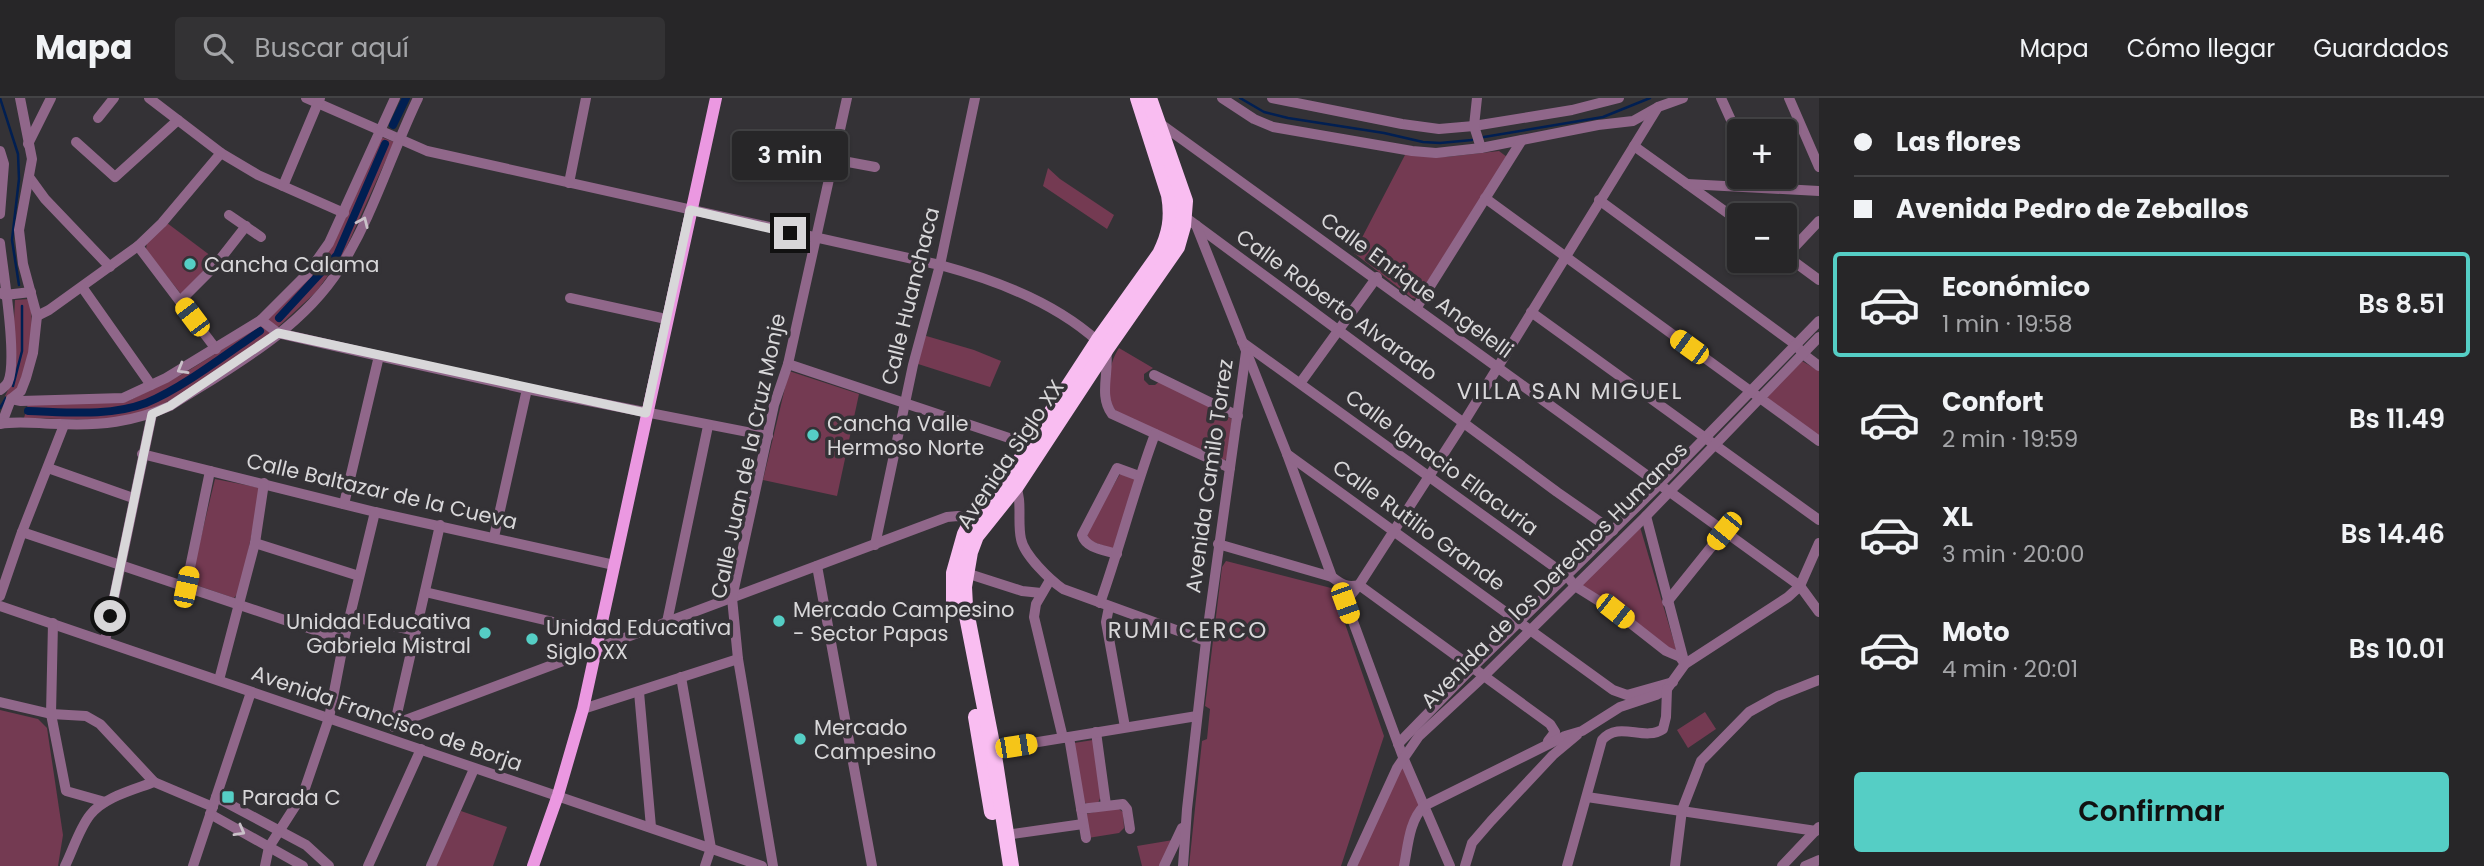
<!DOCTYPE html>
<html lang="es">
<meta charset="utf-8">
<style>
:root{--surface:#272628;--page:#333234;--text:#f1f3f6;--muted:#a4a5a8;--line:#434345;--accent:#55cec5}
body{margin:0;font-family:Poppins,sans-serif;background:var(--page);color:var(--text);height:100vh;display:flex;flex-direction:column;font-size:26px;white-space:nowrap}
*{box-sizing:border-box;margin:0}
p{font-size:23px;color:var(--muted)}
.icon{flex:none;width:38px;height:38px;fill:none;stroke:currentColor;stroke-width:2;stroke-linecap:round;stroke-linejoin:round}
.map{position:relative;flex:1;overflow:hidden}
.panel{display:flex;flex-direction:column;background:var(--surface);width:665px}
.panel>*{flex:none}
.top-card{display:grid;align-content:center;height:154px;padding:0 35px;background:var(--surface)}
.tools{position:absolute;left:1727px;top:21px;display:grid;gap:14px}
.tools a{display:grid;place-items:center;width:70px;height:70px;border-radius:7px;background:var(--surface);box-shadow:0 2px 5px #0004,0 0 0 2px var(--line);font-size:35px}
.end{position:absolute;width:32px;height:32px;margin:-16px;border:9px solid #d8d7d9;background:#111;box-shadow:0 0 0 4px #111}
.from{border-radius:50%}
.bubble{position:absolute;height:49px;border-radius:7px;background:var(--surface);box-shadow:0 2px 5px #0004,0 0 0 2px var(--line);font-size:23px;font-weight:600;line-height:49px;text-align:center}
.car{position:absolute;width:21px;height:42px;margin:-21px -10px;border-radius:9px;box-shadow:0 0 5px 2px #0007;background:linear-gradient(#f5c518 24%,#345 0 40%,#f5c518 0 76%,#345 0 86%,#f5c518 0)}
.top-card b{display:flex;align-items:center;gap:24px;height:66px;font-size:26px}
.top-card b+b{border-top:2px solid var(--line)}
.top-card i{width:18px;height:18px;background:var(--text)}
ul{padding:0;list-style:none}
li{display:flex;align-items:center;gap:21px;height:105px;margin:0 14px 10px;padding:0 21px;border:4px solid transparent;border-radius:7px}
li div{flex:1}
li b{display:block;font-size:26px}
li em{font-style:normal;font-weight:600}
li.current{border-color:var(--accent)}
li>.icon{width:63px;height:63px;stroke-width:1.5}
.primary-button{display:flex;gap:14px;margin-top:auto;padding:14px 35px}
.primary-button a{flex:1;height:80px;border-radius:7px;background:var(--accent);color:#111;font-size:28px;font-weight:600;line-height:80px;text-align:center}
header{display:flex;align-items:center;gap:42px;box-sizing:border-box;height:98px;padding:0 35px;background:var(--surface);border-bottom:2px solid var(--line)}
header strong{font-size:33px}
nav{display:flex;gap:38px;margin-inline-start:auto;font-size:24px}
.search{width:490px;height:63px;background:var(--page);display:flex;align-items:center;gap:18px;box-sizing:border-box;padding:0 24px;border-radius:7px;color:var(--muted);font-size:26px}
main{display:flex;flex:1;min-height:0}
.map>svg:first-child{display:block}
</style>
<header>
<strong>Mapa</strong>
<div class="search"><svg class="icon" aria-label="search" viewBox="0 0 24 24"><circle cx="10" cy="10" r="6"/><path d="M15 15l6 6"/></svg>Buscar aquí</div>
<nav><a>Mapa</a><a>Cómo llegar</a><a>Guardados</a></nav>
</header>
<main>
<div class="map">
<svg width="1819" height="768" viewBox="0 0 1819 768">
<rect width="100%" height="100%" fill="#343236"/>
<g fill="#743a52">
<path d="M381 39 394 44 343 157 316 194 278 229 267 222 309 178Z"/>
<path d="M1499 53 1507 59 1418 201 1412 200 1354 155 1405 57 1446 59Z"/>
<path d="M1048 70 1060 81 1114 117 1107 131 1043 88Z"/>
<path d="M167 125 215 161 181 196 146 152 147 144Z"/>
<path d="M29 201C36 234 30 272 12 300L5 298 11 286 15 202Z"/>
<path d="M261 227 271 235C234 262 176 307 132 317 98 325 59 320 24 320L28 306 128 303 183 276Z"/>
<path d="M923 237 974 252 1001 263 990 289 915 265Z"/>
<path d="M1119 250 1153 270 1144 276V282L1149 287H1155L1160 283 1232 321 1227 360 1224 363 1117 314C1103 299 1108 266 1119 250Z"/>
<path d="M1802 263 1819 273V338L1768 301V296Z"/>
<path d="M789 273 859 296 837 398 763 382Z"/>
<path d="M1120 376 1136 381 1115 452 1088 442 1087 433Z"/>
<path d="M215 381 261 390 240 493 234 500 190 485Z"/>
<path d="M1640 429 1676 551V557L1577 486Z"/>
<path d="M1226 463 1331 490 1334 494 1384 638 1341 768H1189L1202 643 1207 641 1210 611 1205 608 1222 469Z"/>
<path d="M0 612 38 621 47 630 63 737 58 768H0Z"/>
<path d="M1705 614 1716 631 1688 650 1677 632Z"/>
<path d="M1093 642 1101 698 1098 705 1087 706 1083 703 1074 645Z"/>
<path d="M1402 665 1421 708 1400 768H1355Z"/>
<path d="M1116 709 1123 714 1124 730 1119 735 1088 740 1086 716Z"/>
<path d="M461 713 507 729 493 768H435Z"/>
<path d="M1173 742 1160 768H1142L1137 748Z"/>
</g>
<g fill="none" stroke-linecap="round" stroke-linejoin="round">
<g stroke="#011f52" stroke-width="2.5">
<path d="M0 0 18 56 19 81 12 142 19 187"/>
<path d="M1240 0 1264 14 1288 20 1384 35 1423 44 1440 45 1472 42"/>
<path d="M1484 39 1603 19 1650 0"/>
<path d="M13 288 22 253V208"/>
<path d="M0 310 6 300"/>
</g>
<g stroke="#011f52" stroke-width="8">
<path d="M393 27 406 0"/>
<path d="M279 220 337 157 385 46"/>
<path d="M28 313C66 314 109 319 146 305 181 291 228 255 260 233"/>
</g>
<g stroke="#90678a" stroke-width="10">
<path d="M149 0 221 55 258 77 344 115"/>
<path d="M306 0 427 53 940 167C999 183 1062 207 1106 251 1110 274 1098 297 1112 316L1230 370"/>
<path d="M1222 0 1254 21 1273 29 1412 53 1436 55 1481 50 1598 27 1633 23 1658 9 1683 0"/>
<path d="M1272 0 1402 26 1439 31 1474 28 1572 12 1619 0"/>
<path d="M1477 0 1474 28 1481 50"/>
<path d="M1721 0 1740 42"/>
<path d="M1789 0 1819 69"/>
<path d="M98 20 114 0"/>
<path d="M1158 24C1373 177 1586 333 1800 488L1819 514"/>
<path d="M76 44 115 79 178 22"/>
<path d="M28 46 51 0"/>
<path d="M1634 48 1740 124"/>
<path d="M0 53 4 66 0 116"/>
<path d="M832 61 875 69"/>
<path d="M29 79 45 101 110 169"/>
<path d="M569 85 586 0"/>
<path d="M1687 86 1819 93"/>
<path d="M283 88 320 0"/>
<path d="M1485 100 1819 343"/>
<path d="M1599 102 1796 247 1803 256 1819 268"/>
<path d="M229 117 261 139"/>
<path d="M1179 118 1185 119 1557 394 1613 433"/>
<path d="M1196 127 1287 356 1332 479"/>
<path d="M0 145C3 173 18 262 8 284 6 288 3 290 0 292"/>
<path d="M138 148 216 251"/>
<path d="M1785 157 1819 182"/>
<path d="M1786 158 1819 123"/>
<path d="M82 189 151 287"/>
<path d="M0 195 5 197 31 194"/>
<path d="M570 200 666 221"/>
<path d="M180 203 214 169 246 128"/>
<path d="M1417 209 1522 42"/>
<path d="M1531 214 1819 422"/>
<path d="M37 218 49 212 138 148 162 125 221 55"/>
<path d="M261 222 278 235 379 258 527 291 768 338"/>
<path d="M1242 244 1567 478 1575 488 1615 513 1666 553 1680 559 1685 566"/>
<path d="M788 266 1030 347"/>
<path d="M1154 277 1238 318"/>
<path d="M1301 284 1377 179"/>
<path d="M11 301 21 303 123 300 166 280 261 222 307 176 329 145 395 0"/>
<path d="M2 325 11 301 21 293 26 280 33 255 37 218 23 166 19 132 32 61 20 0"/>
<path d="M0 326C19 322 40 326 59 326 99 328 134 324 170 308 230 270 301 232 340 170 373 118 391 56 418 0"/>
<path d="M142 356 375 414 614 467"/>
<path d="M1287 356 1613 592 1627 597 1673 584"/>
<path d="M48 370 133 400"/>
<path d="M1015 386C1023 403 1017 423 1021 441 1024 457 1050 482 1063 491L1206 543"/>
<path d="M344 406 379 258"/>
<path d="M1646 418 1684 563"/>
<path d="M22 434 344 542"/>
<path d="M494 439 527 291"/>
<path d="M255 445 359 478"/>
<path d="M1218 446 1332 479C1341 486 1347 490 1359 487L1550 626 1555 634 1548 643"/>
<path d="M875 447 913 267 940 167 975 0"/>
<path d="M1117 456C1105 452 1086 451 1082 437L1117 370 1139 378"/>
<path d="M817 468 872 768"/>
<path d="M966 475 1022 493 1041 495"/>
<path d="M1050 482 1036 506 1034 519 1063 640"/>
<path d="M186 489 210 373"/>
<path d="M425 494 600 535"/>
<path d="M0 498 22 434 64 327"/>
<path d="M1344 499 1403 659 1450 768"/>
<path d="M1345 504 1359 487 1464 324 1658 9"/>
<path d="M1667 504 1724 433"/>
<path d="M1100 505C1120 449 1134 392 1155 336"/>
<path d="M0 508 762 768"/>
<path d="M1109 509 1106 524 1125 629"/>
<path d="M350 518 416 533"/>
<path d="M667 524 708 328"/>
<path d="M53 525 51 616 66 693 105 704"/>
<path d="M105 543 152 316"/>
<path d="M681 579 711 750 705 768"/>
<path d="M219 582 255 445 264 385"/>
<path d="M639 594 651 729"/>
<path d="M0 604 51 616 86 618 100 626 154 684"/>
<path d="M583 611 738 561"/>
<path d="M395 626 947 419 958 418 978 425"/>
<path d="M394 629 440 427"/>
<path d="M1096 634 1106 707"/>
<path d="M1069 639 1086 740"/>
<path d="M1398 646 1474 568 1659 387 1819 223"/>
<path d="M989 652 1197 618"/>
<path d="M216 699 306 747 329 768"/>
<path d="M1587 699 1816 733"/>
<path d="M1081 711 1123 706 1127 711 1130 731"/>
<path d="M210 716 303 768"/>
<path d="M1006 737 1083 726"/>
<path d="M65 768C73 752 79 731 90 717 104 699 133 692 154 684L213 709"/>
<path d="M193 768 251 594"/>
<path d="M265 768 269 749 303 696 329 620 344 542 375 414"/>
<path d="M368 768 421 651"/>
<path d="M431 768 474 671"/>
<path d="M773 768 738 561 732 500 774 307 788 266 847 0"/>
<path d="M1164 768 1182 730"/>
<path d="M1183 768 1187 711 1206 543 1246 254"/>
<path d="M1352 768 1397 670 1419 638 1485 577 1646 418 1819 239"/>
<path d="M1404 768C1408 748 1409 723 1424 708L1565 638 1582 633 1620 609 1656 597 1667 591 1685 566 1788 499 1800 488 1819 445"/>
<path d="M1465 768 1472 745 1491 723 1553 657 1577 637"/>
<path d="M1567 768 1602 642C1619 622 1644 644 1663 631L1666 619 1667 591"/>
<path d="M1675 768 1682 712 1701 663 1749 614 1778 598 1819 582"/>
<path d="M1782 768 1819 729"/>
<path d="M1805 768 1819 762"/>
</g>
<path stroke="#eb98e1" stroke-width="12" d="M533 768 558 697 583 611 716 0"/>
<g stroke="#f9bdf1" stroke-width="16">
<path d="M954 504V475L965 436 972 422 1016 369 1098 243 1160 156C1170 136 1173 120 1169 97L1138 0"/>
<path d="M976 619 992 714"/>
<path d="M1011 768 993 651 965 508 964 489 970 454 976 438 1016 388 1106 251 1177 149 1183 128 1185 103 1149 0"/>
</g>
</g>
<defs><path id="oneway-chevron" d="M-2-3.5L2.5 0L-2 3.5" fill="none" stroke-width="1.6" stroke-linecap="round" stroke-linejoin="round" transform="scale(1.75)"/></defs>
<g stroke="#cac1c9">
<use href="#oneway-chevron" transform="translate(363 124) rotate(-66)"/>
<use href="#oneway-chevron" transform="translate(182 271) rotate(150)"/>
<use href="#oneway-chevron" transform="translate(240 733) rotate(29)"/>
</g>
<g fill="none" stroke-linecap="round" stroke-linejoin="round">
<path stroke="#d8d7d9" stroke-width="9" d="M110 518 152 316 170 308 278 235 646 315 690 112 790 135"/>
</g>
<g fill="#55cec5" stroke="#343236" stroke-width="2.5">
<circle cx="190" cy="166" r="7"/>
<circle cx="813" cy="337" r="7"/>
<circle cx="779" cy="523" r="7"/>
<circle cx="485" cy="535" r="7"/>
<circle cx="532" cy="541" r="7"/>
<circle cx="800" cy="641" r="7"/>
<rect x="221" y="692" width="14" height="14" rx="3.5"/>
</g>
<g text-anchor="middle" dominant-baseline="central" stroke-width="7" stroke-linejoin="round" paint-order="stroke">
<g font-size="21" fill="#d8d7d9" stroke="#343236" text-anchor="start">
<text x="204" y="166">Cancha Calama</text>
<text x="827" y="325">Cancha Valle<tspan x="827" dy="24">Hermoso Norte</tspan></text>
<text x="793" y="511">Mercado Campesino<tspan x="793" dy="24">- Sector Papas</tspan></text>
<text x="471" y="523" text-anchor="end">Unidad Educativa<tspan x="471" dy="24">Gabriela Mistral</tspan></text>
<text x="546" y="529">Unidad Educativa<tspan x="546" dy="24">Siglo XX</tspan></text>
<text x="814" y="629">Mercado<tspan x="814" dy="24">Campesino</tspan></text>
<text x="242" y="699">Parada C</text>
</g>
<g font-size="21" fill="#d8d7d9" stroke="#343236">
<text transform="translate(1417 187) rotate(36)">Calle Enrique Angelelli</text>
<text transform="translate(910 198) rotate(-76)">Calle Huanchaca</text>
<text transform="translate(1337 207) rotate(36)">Calle Roberto Alvarado</text>
<text transform="translate(1010 356) rotate(-56)">Avenida Siglo XX</text>
<text transform="translate(748 358) rotate(-78)">Calle Juan de la Cruz Monje</text>
<text transform="translate(1442 364) rotate(36)">Calle Ignacio Ellacuria</text>
<text transform="translate(1209 378) rotate(-82)">Avenida Camilo Torrez</text>
<text transform="translate(382 393) rotate(13)">Calle Baltazar de la Cueva</text>
<text transform="translate(1419 427) rotate(36)">Calle Rutilio Grande</text>
<text transform="translate(1554 477) rotate(-45)">Avenida de los Derechos Humanos</text>
<text transform="translate(387 620) rotate(19)">Avenida Francisco de Borja</text>
</g>
<g font-size="23" letter-spacing="2" fill="#d8d7d9" stroke="#343236">
<text x="1570" y="293">VILLA SAN MIGUEL</text>
<text x="1188" y="532">RUMI CERCO</text>
</g>
</g>
</svg>
<div class="tools">
<a>+</a>
<a>−</a>
</div>
<i class="end from" style="left:110px;top:518px"></i>
<i class="end" style="left:790px;top:135px"></i>
<div class="bubble" style="left:732px;top:33px;width:116px">3 min</div>
<i class="car" style="left:192px;top:219px;rotate:323deg"></i>
<i class="car" style="left:1689px;top:249px;rotate:306deg"></i>
<i class="car" style="left:1724px;top:433px;rotate:219deg"></i>
<i class="car" style="left:186px;top:489px;rotate:12deg"></i>
<i class="car" style="left:1345px;top:505px;rotate:160deg"></i>
<i class="car" style="left:1615px;top:513px;rotate:128deg"></i>
<i class="car" style="left:1016px;top:648px;rotate:81deg"></i>
</div>
<section class="panel">
<div class="top-card">
<b><i class="from"></i>Las flores</b>
<b><i></i>Avenida Pedro de Zeballos</b>
</div>
<ul>
<li class="current"><svg class="icon" aria-label="car" viewBox="0 0 24 24"><path d="M5 17H2v-5l4-1 3-4h7l3 4 3 1v5h-3M9 17h6M6 11h13"/><circle cx="7" cy="17" r="2"/><circle cx="17" cy="17" r="2"/></svg><div><b>Económico</b><p>1 min · 19:58</p></div><em>Bs 8.51</em></li>
<li><svg class="icon" aria-label="car" viewBox="0 0 24 24"><path d="M5 17H2v-5l4-1 3-4h7l3 4 3 1v5h-3M9 17h6M6 11h13"/><circle cx="7" cy="17" r="2"/><circle cx="17" cy="17" r="2"/></svg><div><b>Confort</b><p>2 min · 19:59</p></div><em>Bs 11.49</em></li>
<li><svg class="icon" aria-label="car" viewBox="0 0 24 24"><path d="M5 17H2v-5l4-1 3-4h7l3 4 3 1v5h-3M9 17h6M6 11h13"/><circle cx="7" cy="17" r="2"/><circle cx="17" cy="17" r="2"/></svg><div><b>XL</b><p>3 min · 20:00</p></div><em>Bs 14.46</em></li>
<li><svg class="icon" aria-label="car" viewBox="0 0 24 24"><path d="M5 17H2v-5l4-1 3-4h7l3 4 3 1v5h-3M9 17h6M6 11h13"/><circle cx="7" cy="17" r="2"/><circle cx="17" cy="17" r="2"/></svg><div><b>Moto</b><p>4 min · 20:01</p></div><em>Bs 10.01</em></li>
</ul>
<div class="primary-button"><a>Confirmar</a></div>
</section>
</main>
